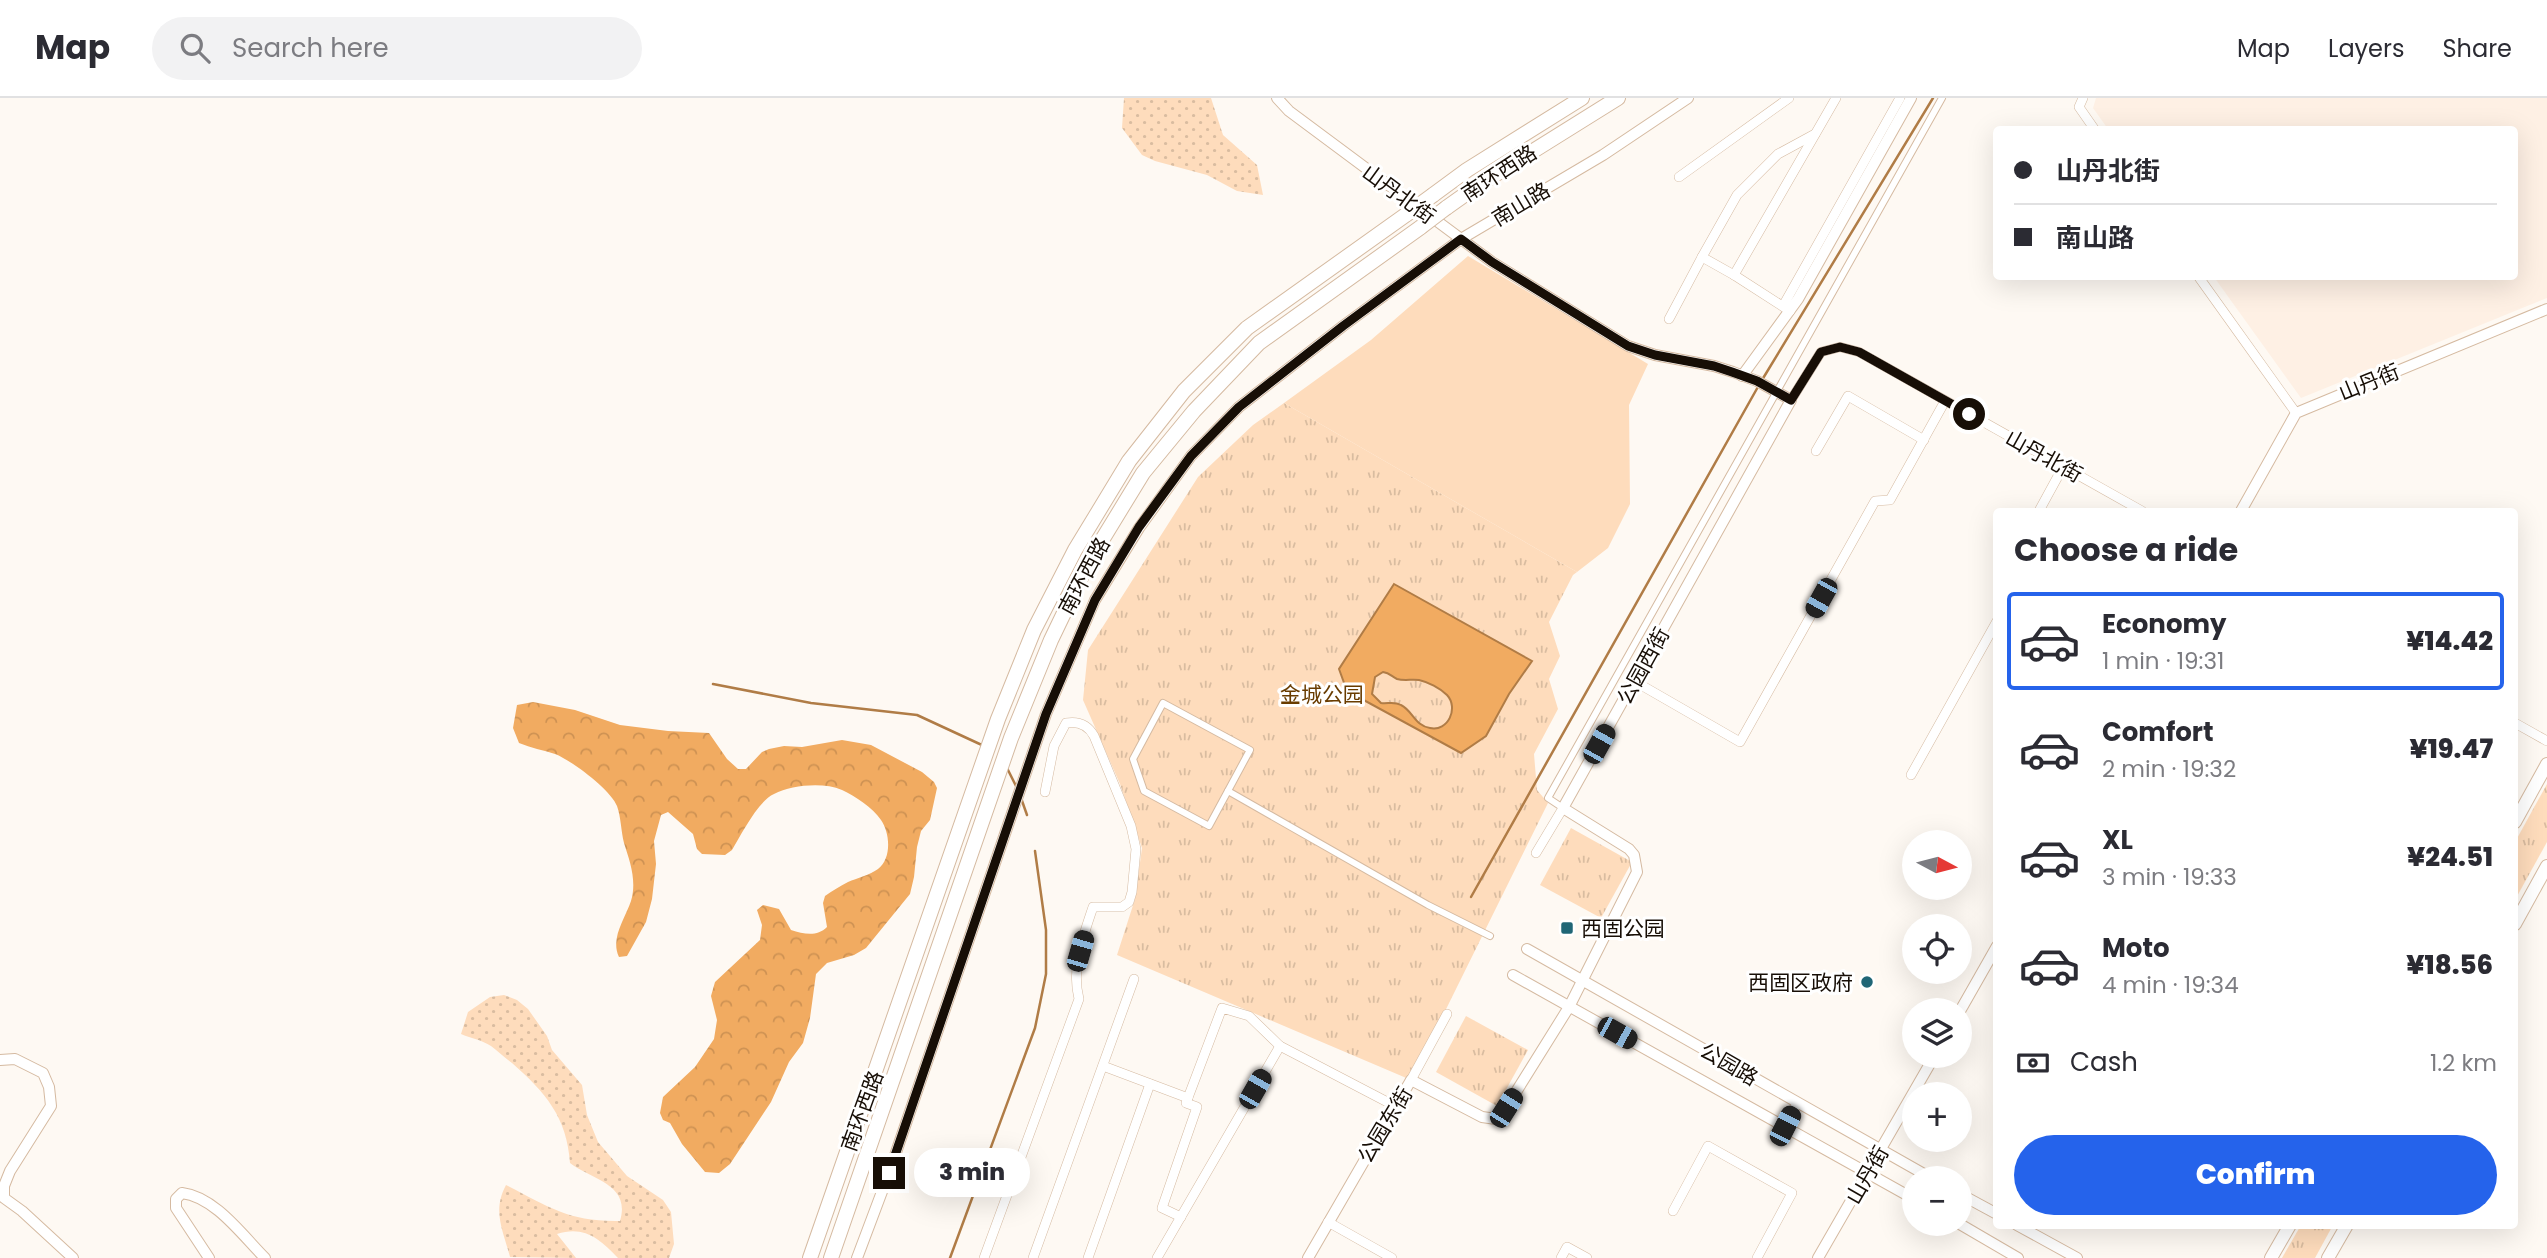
<!DOCTYPE html>
<meta charset="utf-8">
<style>
:root{--surface:#fff;--page:#f2f2f3;--text:#2b2b33;--muted:#7c7c81;--line:#e1e1e2;--accent:#2563eb}
body{margin:0;font-family:Poppins,"Noto Sans SC",sans-serif;background:var(--page);color:var(--text);height:100vh;display:flex;flex-direction:column;font-size:26px;white-space:nowrap}
*{box-sizing:border-box;margin:0}
p{font-size:23px;color:var(--muted)}
.icon{flex:none;width:38px;height:38px;fill:none;stroke:currentColor;stroke-width:2;stroke-linecap:round;stroke-linejoin:round}
.map{position:relative;flex:1;overflow:hidden}
.side{position:absolute;left:1993px;top:410px;width:525px;height:721px;display:flex;flex-direction:column;background:var(--surface);border-radius:7px;box-shadow:0 7px 28px #0002}
.side>*{flex:none}
.banner{position:absolute;left:1993px;top:28px;width:525px;height:154px;border-radius:7px;box-shadow:0 7px 28px #0002;display:grid;align-content:center;height:154px;padding:0 21px;background:var(--surface)}
.needle{width:46px;rotate:97deg}
.controls{position:absolute;left:1902px;top:732px;display:grid;gap:14px}
.controls a{display:grid;place-items:center;width:70px;height:70px;border-radius:50%;background:var(--surface);box-shadow:0 7px 28px #0002;font-size:35px}
.end{position:absolute;width:32px;height:32px;margin:-16px;border:9px solid #170e06;background:#fff;box-shadow:0 0 0 4px #fff}
.from{border-radius:50%}
.bubble{position:absolute;height:49px;border-radius:24px;background:var(--surface);box-shadow:0 7px 28px #0002;font-size:23px;font-weight:800;line-height:49px;text-align:center}
.car{position:absolute;width:21px;height:42px;margin:-21px -10px;border-radius:9px;box-shadow:0 0 5px 2px #0007;background:linear-gradient(#222 24%,#8ab4d8 0 40%,#222 0 76%,#8ab4d8 0 86%,#222 0)}
.banner b{display:flex;align-items:center;gap:24px;height:66px;font-size:26px}
.banner b+b{border-top:2px solid var(--line)}
.banner i{width:18px;height:18px;background:var(--text)}
ul{padding:0;list-style:none}
li{display:flex;align-items:center;gap:21px;height:98px;margin:0 14px 10px;padding:0 7px;border:4px solid transparent;border-radius:7px}
li div{flex:1}
li b{display:block;font-size:26px}
li em{font-style:normal;font-weight:800}
li.current{border-color:var(--accent)}
li>.icon{width:63px;height:63px;stroke-width:1.5}
h2{padding:0 21px;font-size:32px;line-height:84px}
.pay{display:flex;align-items:center;gap:18px;height:77px;padding:0 21px;font-size:26px}
.pay p{margin-inline-start:auto}
.action{display:flex;gap:14px;margin-top:auto;padding:14px 21px}
.action a{flex:1;height:80px;border-radius:42px;background:var(--accent);color:#fff;font-size:28px;font-weight:800;line-height:80px;text-align:center}
header{display:flex;align-items:center;gap:42px;box-sizing:border-box;height:98px;padding:0 35px;background:var(--surface);border-bottom:2px solid var(--line)}
header strong{font-size:33px}
nav{display:flex;gap:38px;margin-inline-start:auto;font-size:24px}
.search{width:490px;height:63px;background:var(--page);display:flex;align-items:center;gap:18px;box-sizing:border-box;padding:0 24px;border-radius:38px;color:var(--muted);font-size:26px}
.map>svg:first-child{display:block}
</style>
<header>
<strong>Map</strong>
<div class="search"><svg class="icon" aria-label="search" viewBox="0 0 24 24"><circle cx="10" cy="10" r="6"/><path d="M15 15l6 6"/></svg>Search here</div>
<nav><a>Map</a><a>Layers</a><a>Share</a></nav>
</header>
<div class="map">
<svg width="2547" height="1160" viewBox="0 0 2547 1160">
<defs>
<pattern id="grass-dots" width="8" height="8" patternUnits="userSpaceOnUse" patternTransform="scale(1.75)"><rect width="8" height="8" fill="#fedcbc"/><path d="M2 2h.1M6 6h.1" fill="none" stroke="#d9bca0" stroke-width="1.8" stroke-linecap="round"/></pattern>
<pattern id="forest-crowns" width="20" height="18" patternUnits="userSpaceOnUse" patternTransform="scale(1.75)"><rect width="20" height="18" fill="#f1ab61"/><path d="M2 6a3 3 0 1 1 6 0M12 15a3 3 0 1 1 6 0" fill="none" stroke="#ce9253"/></pattern>
<pattern id="park-tufts" width="24" height="20" patternUnits="userSpaceOnUse" patternTransform="scale(1.75)"><rect width="24" height="20" fill="#fedcbc"/><path d="M3 7l-1-3M5 7V3M7 7l1-3M15 17l-1-3M17 17v-4M19 17l1-3" fill="none" stroke="#d9bca0"/></pattern>
</defs>
<rect width="100%" height="100%" fill="#fef9f3"/>
<path fill="#fef0e4" d="M2096 0H2547V200L2301 300 2214 179 2515 178V32L2108 31 2093 10Z"/>
<g fill="url(#grass-dots)">
<path d="M1124 0H1211L1223 37 1257 67 1263 97 1237 93 1207 77 1155 63 1142 57 1122 30Z"/>
<path d="M504 897 517 902 528 911 547 938 552 952 582 987 587 1017 598 1044 627 1078 663 1102 671 1114 674 1146 669 1160H618C600 1141 584 1127 557 1136L576 1160 510 1159C503 1132 492 1113 506 1087 549 1109 569 1124 620 1123 631 1086 592 1082 570 1065 567 1019 545 994 512 965 505 960 498 953 491 948 482 942 470 940 461 936L468 914 490 899Z"/>
</g>
<path fill="url(#forest-crowns)" d="M533 604 575 612 620 627 668 633 709 635 727 661 738 671H746L762 654 769 651 784 648 802 649 842 642 871 647 922 674 934 684 937 690 930 722 921 733 917 749 914 779 910 796 866 850 854 857 827 865 816 876 810 920 803 945 789 964 771 1004 730 1066 719 1075 705 1074 682 1046 670 1025 663 1022 660 1015 663 999 695 969 714 941 717 922 711 898 715 884 760 842 762 827 757 812 763 807 779 811 791 832C804 836 817 839 827 829L823 805 825 798C832 793 840 788 848 784 857 780 870 777 878 771 892 760 890 735 881 722 873 710 855 698 842 692 823 684 792 687 774 696 758 703 741 737 732 752L725 757 702 756 697 751 693 736 668 714 661 717 654 743 656 766 652 801 646 824 627 858 619 859C610 840 625 821 631 803 637 783 630 764 624 745 621 733 621 719 617 708 611 692 571 662 555 656 543 652 531 650 519 645L513 630 517 607Z"/>
<g fill="url(#park-tufts)">
<path d="M1284 305 1577 474 1573 477 1549 524 1560 558 1549 581 1558 611 1534 656 1537 692 1548 705 1411 982 1117 857 1135 801 1142 750 1120 686 1083 602 1088 552 1198 379 1253 327Z"/>
<path d="M2547 686V744L2515 802V744Z"/>
<path d="M1571 730 1632 764 1601 820 1540 787Z"/>
<path d="M1466 918 1528 952 1497 1008 1436 974Z"/>
<path d="M2301 1127H2333L2315 1160H2282Z"/>
</g>
<path fill="#fedcbc" d="M1468 158 1648 266 1629 307 1630 406 1608 450 1577 474 1284 305 1371 242Z"/>
<path fill="#f1ab61" stroke="#b07c46" stroke-width="2" fill-rule="evenodd" d="M1394 486 1532 563 1509 596 1486 638 1461 655 1347 593 1339 571ZM1383 574C1390 575 1391 578 1397 581 1404 583 1412 581 1419 582 1428 584 1440 590 1447 597 1459 610 1448 634 1430 630 1415 628 1413 613 1401 607 1394 603 1388 606 1381 605L1372 596 1375 579Z"/>
<g fill="none" stroke-linecap="round" stroke-linejoin="round">
<g stroke="#b07c46" stroke-width="2.5">
<path d="M1762 282 1933 0"/>
<path d="M713 586 811 605 917 617 984 648"/>
<path d="M1006 668 1017 690"/>
<path d="M1021 700 1027 717"/>
<path d="M1471 799 1759 287"/>
<path d="M950 1160 1035 930 1046 876V832L1035 753"/>
</g>
<defs>
<g id="pedestrian">
<path d="M1163 605 1250 652 1209 728 1144 693 1133 661Z"/>
<path d="M1228 693 1428 807 1490 838"/>
<path d="M1563 710 1548 700 1942 0"/>
</g>
<g id="minor">
<path d="M2083 0 2079 9 2095 32"/>
<path d="M1679 79 1789 0"/>
<path d="M1734 177 1702 159 1737 97 1778 56 1815 36"/>
<path d="M2198 178 2296 315"/>
<path d="M1783 208 1900 0"/>
<path d="M1790 213 1734 177 1836 0"/>
<path d="M1669 221 1702 159"/>
<path d="M1791 302 1821 254 1840 249 1859 254 2142 413"/>
<path d="M1816 353 1848 298 1924 342"/>
<path d="M2039 413 2063 369"/>
<path d="M1634 583 1740 644 1875 403 1890 402 1945 303"/>
<path d="M2515 625 2547 643"/>
<path d="M1911 677 1997 523"/>
<path d="M1536 755 1563 710"/>
<path d="M1103 968 1188 1000"/>
<path d="M1411 982 1447 916"/>
<path d="M1785 1028 1797 1005"/>
<path d="M1673 1113 1708 1048 1792 1095 1757 1160"/>
<path d="M1181 1119 1162 1110 1197 1009 1186 1005 1222 910 1249 918 1280 948 1395 1008"/>
<path d="M1328 1124 1392 1160"/>
<path d="M984 1160 1079 901C1071 870 1083 839 1093 809H1122L1129 804 1132 794 1136 751 1131 728 1094 638C1088 627 1078 623 1066 625L1054 648 1045 694"/>
<path d="M1033 1160 1134 881"/>
<path d="M1088 1160 1150 986"/>
<path d="M1157 1160 1280 948"/>
<path d="M1561 1160 1567 1149 1587 1160"/>
</g>
<g id="tertiary">
<path d="M1277 0 1289 13 1492 164 1628 248 1655 257 1714 268 1733 274 1757 283 1791 302 1563 710 1629 751 1634 757 1637 774 1569 909 1506 1010 1496 1021 1482 1019 1411 982 1308 1160"/>
<path d="M1742 278 1798 201 1911 0"/>
<path d="M2241 413 2296 315 2547 211"/>
<path d="M1527 851 1931 1080"/>
<path d="M1513 877 1914 1101"/>
<path d="M1960 913 1997 848"/>
<path d="M0 962 15 961 43 975 49 989 51 1008 10 1073 4 1088V1100L22 1113 73 1160"/>
<path d="M1960 1096 1997 1116"/>
<path d="M1958 1125 2018 1160"/>
<path d="M2017 1127 2077 1160"/>
<path d="M209 1160 176 1110V1101L182 1095C215 1099 242 1137 265 1160"/>
<path d="M857 1160 889 1075 1046 616 1095 502 1139 430 1191 358 1239 309 1343 228 1461 141 1603 57 1688 0"/>
<path d="M1818 1160 1935 957"/>
</g>
<g id="secondary">
<path d="M2515 724 2547 666"/>
<path d="M2515 826 2547 768"/>
<path d="M2271 1160 2290 1127"/>
<path d="M2328 1160 2347 1127"/>
</g>
<g id="trunk">
<path d="M1433 97 1467 72 1582 0"/>
<path d="M1446 110 1477 88 1618 0"/>
<path d="M810 1160 998 621 1034 532 1075 452 1129 363 1184 293 1247 230 1407 116"/>
<path d="M831 1160 1011 640 1051 542 1088 465 1143 375 1194 313 1259 245 1421 129"/>
</g>
</defs>
<use href="#pedestrian" stroke="#d5baa1" stroke-width="8"/>
<use href="#minor" stroke="#d5baa1" stroke-width="10"/>
<use href="#tertiary" stroke="#d5baa1" stroke-width="12"/>
<use href="#secondary" stroke="#d5baa1" stroke-width="14"/>
<use href="#trunk" stroke="#d5baa1" stroke-width="16"/>
<use href="#pedestrian" stroke="#fff" stroke-width="6"/>
<use href="#minor" stroke="#fff" stroke-width="9"/>
<use href="#tertiary" stroke="#fff" stroke-width="10"/>
<use href="#secondary" stroke="#fff" stroke-width="12"/>
<use href="#trunk" stroke="#fff" stroke-width="14"/>
<defs>
<g id="trunk-bridge">
<path d="M1407 116 1433 97"/>
<path d="M1421 129 1446 110"/>
</g>
</defs>
<use href="#trunk-bridge" stroke="#d5baa1" stroke-width="16" stroke-linecap="butt"/>
<use href="#trunk-bridge" stroke="#fff" stroke-width="14"/>
</g>
<g fill="none" stroke-linecap="round" stroke-linejoin="round">
<path stroke="#170e06" stroke-width="9" d="M889 1075 1046 616 1095 502 1139 429 1191 358 1239 309 1343 228 1461 141 1492 164 1628 248 1655 257 1714 268 1732 274 1757 283 1791 302 1821 254 1840 249 1859 254 1969 316"/>
</g>
<g fill="#206676" stroke="#fff" stroke-width="2.5">
<rect x="1560" y="823" width="14" height="14" rx="3.5"/>
<circle cx="1867" cy="884" r="7"/>
</g>
<g text-anchor="middle" dominant-baseline="central" stroke-width="6" stroke-linejoin="round" paint-order="stroke">
<g font-size="21" fill="#170e06" stroke="#fff">
<text transform="translate(1499 75) rotate(-33)">南环西路</text>
<text transform="translate(1399 96) rotate(36)">山丹北街</text>
<text transform="translate(1521 106) rotate(-31)">南山路</text>
<text transform="translate(2369 284) rotate(-22)">山丹街</text>
<text transform="translate(2044 358) rotate(29)">山丹北街</text>
<text transform="translate(1084 478) rotate(-62)">南环西路</text>
<text transform="translate(1643 568) rotate(-61)">公园西街</text>
<text transform="translate(1729 966) rotate(30)">公园路</text>
<text transform="translate(862 1013) rotate(-70)">南环西路</text>
<text transform="translate(1385 1027) rotate(-59)">公园东街</text>
<text transform="translate(1867 1077) rotate(-60)">山丹街</text>
</g>
<g font-size="21" fill="#693c00" stroke="#fff">
<text x="1322" y="596">金城公园</text>
</g>
<g font-size="21" fill="#170e06" stroke="#fff" text-anchor="start">
<text x="1581" y="830">西固公园</text>
<text x="1853" y="884" text-anchor="end">西固区政府</text>
</g>
</g>
</svg>
<div class="controls">
<a><svg class="needle" viewBox="-14 -14 28 28"><path d="M0-13l5 13h-10z" fill="#e53935"/><path d="M0 13l5-13h-10z" fill="#7c7c81"/></svg></a>
<a><svg class="icon" aria-label="locate" viewBox="0 0 24 24"><circle cx="12" cy="12" r="6"/><path d="M12 2v4M12 18v4M2 12h4M18 12h4"/></svg></a>
<a><svg class="icon" aria-label="layers" viewBox="0 0 24 24"><path d="M12 4l9 5-9 5-9-5zM3 14l9 5 9-5"/></svg></a>
<a>+</a>
<a>−</a>
</div>
<i class="end from" style="left:1969px;top:316px"></i>
<i class="end" style="left:889px;top:1075px"></i>
<div class="bubble" style="left:914px;top:1050px;width:116px">3 min</div>
<i class="car" style="left:1821px;top:500px;rotate:209deg"></i>
<i class="car" style="left:1599px;top:646px;rotate:29deg"></i>
<i class="car" style="left:1080px;top:853px;rotate:16deg"></i>
<i class="car" style="left:1617px;top:935px;rotate:119deg"></i>
<i class="car" style="left:1255px;top:991px;rotate:30deg"></i>
<i class="car" style="left:1506px;top:1010px;rotate:32deg"></i>
<i class="car" style="left:1785px;top:1028px;rotate:27deg"></i>
<div class="banner">
<b><i class="from"></i>山丹北街</b>
<b><i></i>南山路</b>
</div>
<section class="side">
<h2>Choose a ride</h2>
<ul>
<li class="current"><svg class="icon" aria-label="car" viewBox="0 0 24 24"><path d="M5 17H2v-5l4-1 3-4h7l3 4 3 1v5h-3M9 17h6M6 11h13"/><circle cx="7" cy="17" r="2"/><circle cx="17" cy="17" r="2"/></svg><div><b>Economy</b><p>1 min · 19:31</p></div><em>¥14.42</em></li>
<li><svg class="icon" aria-label="car" viewBox="0 0 24 24"><path d="M5 17H2v-5l4-1 3-4h7l3 4 3 1v5h-3M9 17h6M6 11h13"/><circle cx="7" cy="17" r="2"/><circle cx="17" cy="17" r="2"/></svg><div><b>Comfort</b><p>2 min · 19:32</p></div><em>¥19.47</em></li>
<li><svg class="icon" aria-label="car" viewBox="0 0 24 24"><path d="M5 17H2v-5l4-1 3-4h7l3 4 3 1v5h-3M9 17h6M6 11h13"/><circle cx="7" cy="17" r="2"/><circle cx="17" cy="17" r="2"/></svg><div><b>XL</b><p>3 min · 19:33</p></div><em>¥24.51</em></li>
<li><svg class="icon" aria-label="car" viewBox="0 0 24 24"><path d="M5 17H2v-5l4-1 3-4h7l3 4 3 1v5h-3M9 17h6M6 11h13"/><circle cx="7" cy="17" r="2"/><circle cx="17" cy="17" r="2"/></svg><div><b>Moto</b><p>4 min · 19:34</p></div><em>¥18.56</em></li>
</ul>
<div class="pay"><svg class="icon" aria-label="cash" viewBox="0 0 24 24"><path d="M3 7h18v10H3z"/><circle cx="12" cy="12" r="2"/></svg>Cash<p>1.2 km</p></div>
<div class="action"><a>Confirm</a></div>
</section>
</div>
